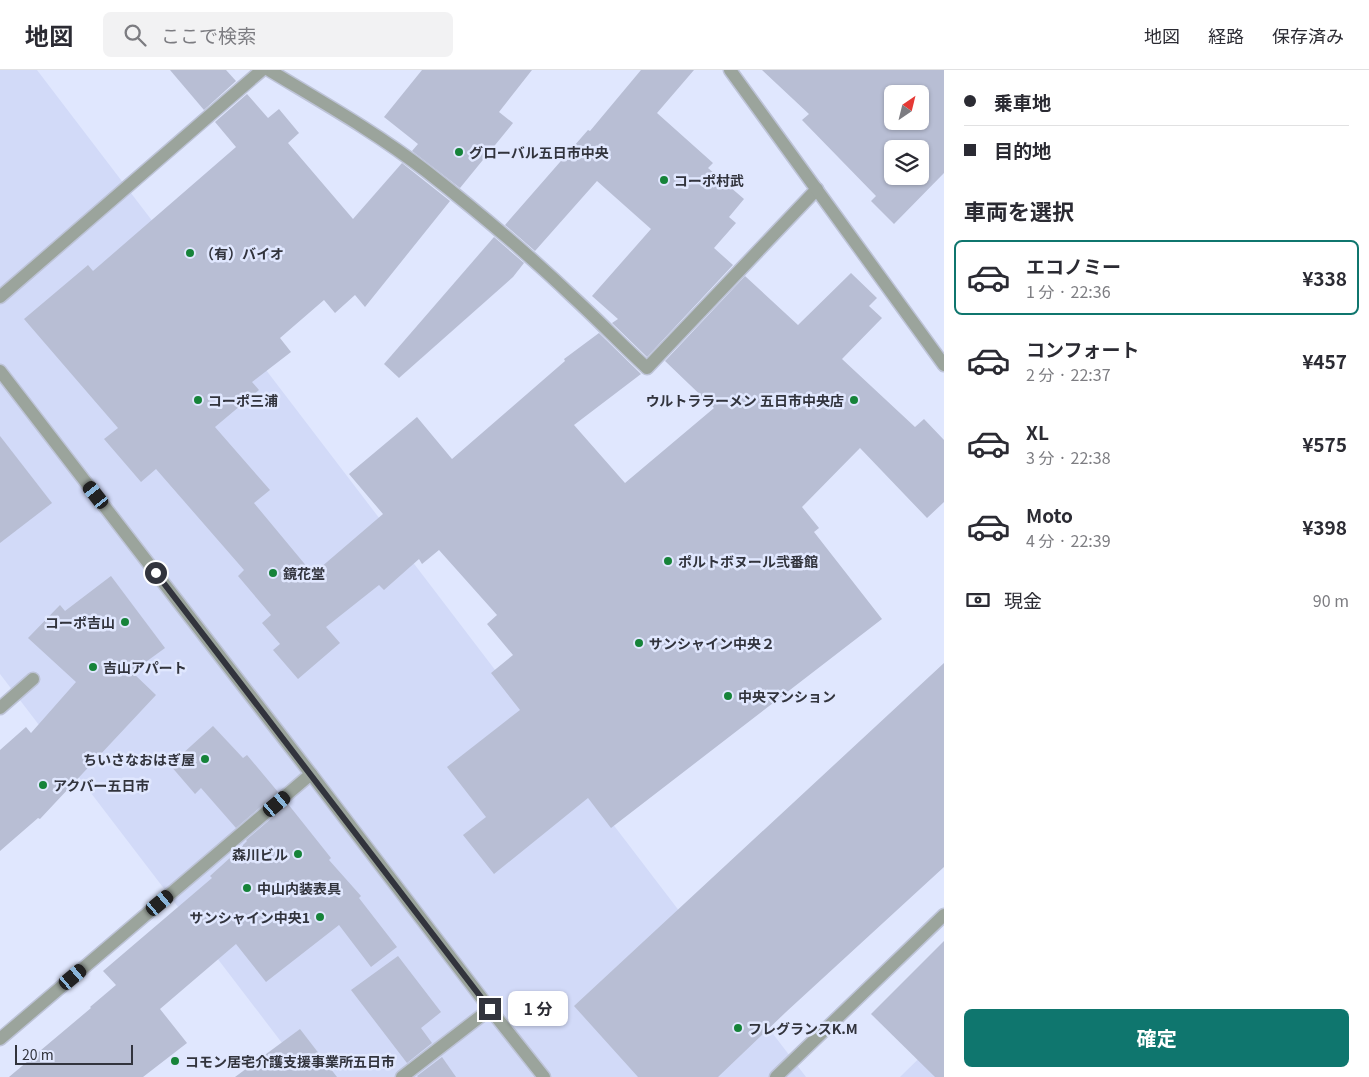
<!DOCTYPE html>
<html lang="ja">
<meta charset="utf-8">
<style>
:root{--surface:#fff;--page:#f2f2f3;--text:#2b2b33;--muted:#7c7c81;--line:#e1e1e2;--accent:#0f766e}
body{margin:0;font-family:Georgia,"Noto Sans JP",serif;background:var(--page);color:var(--text);height:100vh;display:flex;flex-direction:column;font-size:19px;white-space:nowrap}
*{box-sizing:border-box;margin:0}
p{font-size:16px;color:var(--muted)}
.icon{flex:none;width:28px;height:28px;fill:none;stroke:currentColor;stroke-width:2;stroke-linecap:round;stroke-linejoin:round}
.map{position:relative;flex:1;overflow:hidden}
.drawer{display:flex;flex-direction:column;background:var(--surface);width:425px}
.drawer>*{flex:none}
.banner{display:grid;align-content:center;height:110px;padding:0 20px;background:var(--surface)}
.needle{width:32px;rotate:35deg}
.controls{position:absolute;left:884px;top:15px;display:grid;gap:10px}
.controls a{display:grid;place-items:center;width:45px;height:45px;border-radius:8px;background:var(--surface);box-shadow:0 1px 4px #0004;font-size:25px}
.scale{position:absolute;left:15px;bottom:12px;width:118px;box-sizing:border-box;padding-left:5px;border:2px solid #32343d;border-top:0;font-size:14px;line-height:18px;white-space:nowrap;color:#32343d;-webkit-text-stroke:4px #e0e7fe;paint-order:stroke}
.end{position:absolute;width:22px;height:22px;margin:-11px;border:6px solid #32343d;background:#fff;box-shadow:0 0 0 2px #fff}
.from{border-radius:50%}
.bubble{position:absolute;height:35px;border-radius:8px;background:var(--surface);box-shadow:0 1px 4px #0004;font-size:16px;font-weight:700;line-height:35px;text-align:center}
.car{position:absolute;width:15px;height:30px;margin:-15px -8px;border-radius:6px;box-shadow:0 0 4px 1px #0007;background:linear-gradient(#222 24%,#8ab4d8 0 40%,#222 0 76%,#8ab4d8 0 86%,#222 0)}
.banner b{display:flex;align-items:center;gap:18px;height:48px;font-size:19px}
.banner b+b{border-top:1px solid var(--line)}
.banner i{width:12px;height:12px;background:var(--text)}
ul{padding:0;list-style:none}
li{display:flex;align-items:center;gap:15px;height:75px;margin:0 10px 8px;padding:0 10px;border:2px solid transparent;border-radius:8px}
li div{flex:1}
li b{display:block;font-size:19px}
li em{font-style:normal;font-weight:700}
li.on{border-color:var(--accent)}
li>.icon{width:45px;height:45px;stroke-width:1.5}
h2{padding:0 20px;font-size:22px;line-height:60px}
.pay{display:flex;align-items:center;gap:12px;height:55px;padding:0 20px;font-size:19px}
.pay p{margin-inline-start:auto}
.primary-button{display:flex;gap:10px;margin-top:auto;padding:10px 20px}
.primary-button a{flex:1;height:58px;border-radius:8px;background:var(--accent);color:#fff;font-size:20px;font-weight:700;line-height:58px;text-align:center}
header{display:flex;align-items:center;gap:30px;box-sizing:border-box;height:70px;padding:0 25px;background:var(--surface);border-bottom:1px solid var(--line)}
header strong{font-size:24px}
nav{display:flex;gap:28px;margin-inline-start:auto;font-size:18px}
.search{width:350px;height:45px;background:var(--page);display:flex;align-items:center;gap:12px;box-sizing:border-box;padding:0 18px;border-radius:8px;color:var(--muted);font-size:19px}
main{display:flex;flex:1;min-height:0}
.map>svg:first-child{display:block}
</style>
<header>
<strong>地図</strong>
<div class="search"><svg class="icon" aria-label="search" viewBox="0 0 24 24"><circle cx="10" cy="10" r="6"/><path d="M15 15l6 6"/></svg>ここで検索</div>
<nav><a>地図</a><a>経路</a><a>保存済み</a></nav>
</header>
<main>
<div class="map">
<svg width="944" height="1007" viewBox="0 0 944 1007">
<rect width="100%" height="100%" fill="#e0e7fe"/>
<g fill="#d2daf8">
<path d="M0 0H37L806 1007H308L0 604Z"/>
<path d="M944 964V1007H900Z"/>
</g>
<g fill="#b8bed4" fill-rule="evenodd">
<path d="M170 0H226L236 11 204 40Z"/>
<path d="M422 0H532L499 42 513 53 460 118 412 81 418 74 384 47Z"/>
<path d="M641 0H694L657 43 713 93 708 98 744 129 729 147 736 153 714 178 733 195 647 287 612 253 618 249 592 226 651 159 597 111 535 181 505 155 588 60 590 61Z"/>
<path d="M762 0H944V103L894 154 871 131 876 126 802 50 809 44ZM892 24H920V51H892ZM892 79H920V106H892Z"/>
<path d="M247 24 268 48 279 39 299 63 288 73 353 149 402 93 450 131 365 237 355 225 335 243 324 230 280 268 291 282 252 312 259 320 215 357 270 420 254 433 313 504 383 444 349 404 417 347 452 389 565 291 564 289 599 263 641 304 574 355 625 413 714 338 665 291 745 206 798 255 851 203 877 228 869 236 882 248 842 289 915 357 924 349 944 370V432L927 448 860 378 802 437 819 458 814 462 882 549 611 758 588 728 494 804 463 765 486 747 447 697 520 640 491 603 513 585 487 554 497 545 439 480 422 494 419 489 384 520 379 515 326 557 340 573 298 609 273 580 280 574 262 553 271 545 238 506 244 500 156 399 141 412 104 369 118 358 24 249 88 195 93 201 236 77 215 52Z"/>
<path d="M494 167 524 193 513 207 399 308 384 294Z"/>
<path d="M0 366 52 433 0 473Z"/>
<path d="M111 506 165 578 132 602 156 625 40 749 38 748 0 781V680L26 657 31 663 76 612 28 568 60 535 65 541Z"/>
<path d="M944 593V797L786 942 718 1007H638L574 936Z"/>
<path d="M213 656 243 688 247 685 278 722 236 758 201 718 195 724 170 695Z"/>
<path d="M288 734 331 788 329 790 361 826 359 828 397 877 371 897 339 855 266 912 236 874 160 939 187 973 143 1007H9L91 938 90 937 116 915 103 901 212 808 210 806 243 776V775L247 771 246 770Z"/>
<path d="M944 871V1007H935L871 944Z"/>
<path d="M398 886 441 942 421 958 432 973 407 993 351 920Z"/>
<path d="M300 959 337 1007H235Z"/>
<path d="M442 987 456 1007H418L417 1006Z"/>
</g>
<g fill="none" stroke-linecap="round" stroke-linejoin="round">
<defs>
<g id="minor">
<path d="M269 0C322 32 377 63 426 101 477 141 526 182 573 227 598 250 622 275 647 298L817 119"/>
<path d="M730 0 944 295"/>
<path d="M0 227 262 0"/>
<path d="M0 301 311 704 490 939 544 1007"/>
<path d="M0 638 33 609"/>
<path d="M0 969 311 704"/>
<path d="M402 1007 490 939"/>
<path d="M776 1007 944 845"/>
</g>
</defs>
<use href="#minor" stroke="#bdc3d7" stroke-width="15"/>
<use href="#minor" stroke="#9ba49c" stroke-width="12"/>
</g>
<g fill="none" stroke-linecap="round" stroke-linejoin="round">
<path stroke="#32343d" stroke-width="6" d="M156 503 490 939"/>
</g>
<g fill="#168339" stroke="#e0e7fe" stroke-width="2">
<circle cx="459" cy="82" r="5"/>
<circle cx="664" cy="110" r="5"/>
<circle cx="190" cy="183" r="5"/>
<circle cx="198" cy="330" r="5"/>
<circle cx="854" cy="330" r="5"/>
<circle cx="668" cy="491" r="5"/>
<circle cx="273" cy="503" r="5"/>
<circle cx="125" cy="552" r="5"/>
<circle cx="639" cy="573" r="5"/>
<circle cx="93" cy="597" r="5"/>
<circle cx="728" cy="626" r="5"/>
<circle cx="205" cy="689" r="5"/>
<circle cx="43" cy="715" r="5"/>
<circle cx="298" cy="784" r="5"/>
<circle cx="247" cy="818" r="5"/>
<circle cx="320" cy="847" r="5"/>
<circle cx="738" cy="958" r="5"/>
<circle cx="175" cy="991" r="5"/>
</g>
<g text-anchor="middle" dominant-baseline="central" stroke-width="5" stroke-linejoin="round" paint-order="stroke">
<g font-size="14" font-weight="bold" fill="#32343d" stroke="#e0e7fe" text-anchor="start">
<text x="469" y="82">グローバル五日市中央</text>
<text x="674" y="110">コーポ村武</text>
<text x="200" y="183">（有）バイオ</text>
<text x="208" y="330">コーポ三浦</text>
<text x="844" y="330" text-anchor="end">ウルトララーメン 五日市中央店</text>
<text x="678" y="491">ポルトボヌール弐番館</text>
<text x="283" y="503">鏡花堂</text>
<text x="115" y="552" text-anchor="end">コーポ吉山</text>
<text x="649" y="573">サンシャイン中央２</text>
<text x="103" y="597">吉山アパート</text>
<text x="738" y="626">中央マンション</text>
<text x="195" y="689" text-anchor="end">ちいさなおはぎ屋</text>
<text x="53" y="715">アクバー五日市</text>
<text x="288" y="784" text-anchor="end">森川ビル</text>
<text x="257" y="818">中山内装表具</text>
<text x="310" y="847" text-anchor="end">サンシャイン中央1</text>
<text x="748" y="958">フレグランスK.M</text>
<text x="185" y="991">コモン居宅介護支援事業所五日市</text>
</g>
</g>
</svg>
<div class="controls">
<a><svg class="needle" viewBox="-14 -14 28 28"><path d="M0-13l5 13h-10z" fill="#e53935"/><path d="M0 13l5-13h-10z" fill="#7c7c81"/></svg></a>
<a><svg class="icon" aria-label="layers" viewBox="0 0 24 24"><path d="M12 4l9 5-9 5-9-5zM3 14l9 5 9-5"/></svg></a>
</div>
<div class="scale">20 m</div>
<i class="end from" style="left:156px;top:503px"></i>
<i class="end" style="left:490px;top:939px"></i>
<div class="bubble" style="left:508px;top:921px;width:60px">1 分</div>
<i class="car" style="left:96px;top:425px;rotate:322deg"></i>
<i class="car" style="left:277px;top:734px;rotate:50deg"></i>
<i class="car" style="left:160px;top:833px;rotate:50deg"></i>
<i class="car" style="left:73px;top:907px;rotate:50deg"></i>
</div>
<section class="drawer">
<div class="banner">
<b><i class="from"></i>乗車地</b>
<b><i></i>目的地</b>
</div>
<h2>車両を選択</h2>
<ul>
<li class="on"><svg class="icon" aria-label="car" viewBox="0 0 24 24"><path d="M5 17H2v-5l4-1 3-4h7l3 4 3 1v5h-3M9 17h6M6 11h13"/><circle cx="7" cy="17" r="2"/><circle cx="17" cy="17" r="2"/></svg><div><b>エコノミー</b><p>1 分 · 22:36</p></div><em>¥338</em></li>
<li><svg class="icon" aria-label="car" viewBox="0 0 24 24"><path d="M5 17H2v-5l4-1 3-4h7l3 4 3 1v5h-3M9 17h6M6 11h13"/><circle cx="7" cy="17" r="2"/><circle cx="17" cy="17" r="2"/></svg><div><b>コンフォート</b><p>2 分 · 22:37</p></div><em>¥457</em></li>
<li><svg class="icon" aria-label="car" viewBox="0 0 24 24"><path d="M5 17H2v-5l4-1 3-4h7l3 4 3 1v5h-3M9 17h6M6 11h13"/><circle cx="7" cy="17" r="2"/><circle cx="17" cy="17" r="2"/></svg><div><b>XL</b><p>3 分 · 22:38</p></div><em>¥575</em></li>
<li><svg class="icon" aria-label="car" viewBox="0 0 24 24"><path d="M5 17H2v-5l4-1 3-4h7l3 4 3 1v5h-3M9 17h6M6 11h13"/><circle cx="7" cy="17" r="2"/><circle cx="17" cy="17" r="2"/></svg><div><b>Moto</b><p>4 分 · 22:39</p></div><em>¥398</em></li>
</ul>
<div class="pay"><svg class="icon" aria-label="cash" viewBox="0 0 24 24"><path d="M3 7h18v10H3z"/><circle cx="12" cy="12" r="2"/></svg>現金<p>90 m</p></div>
<div class="primary-button"><a>確定</a></div>
</section>
</main>
